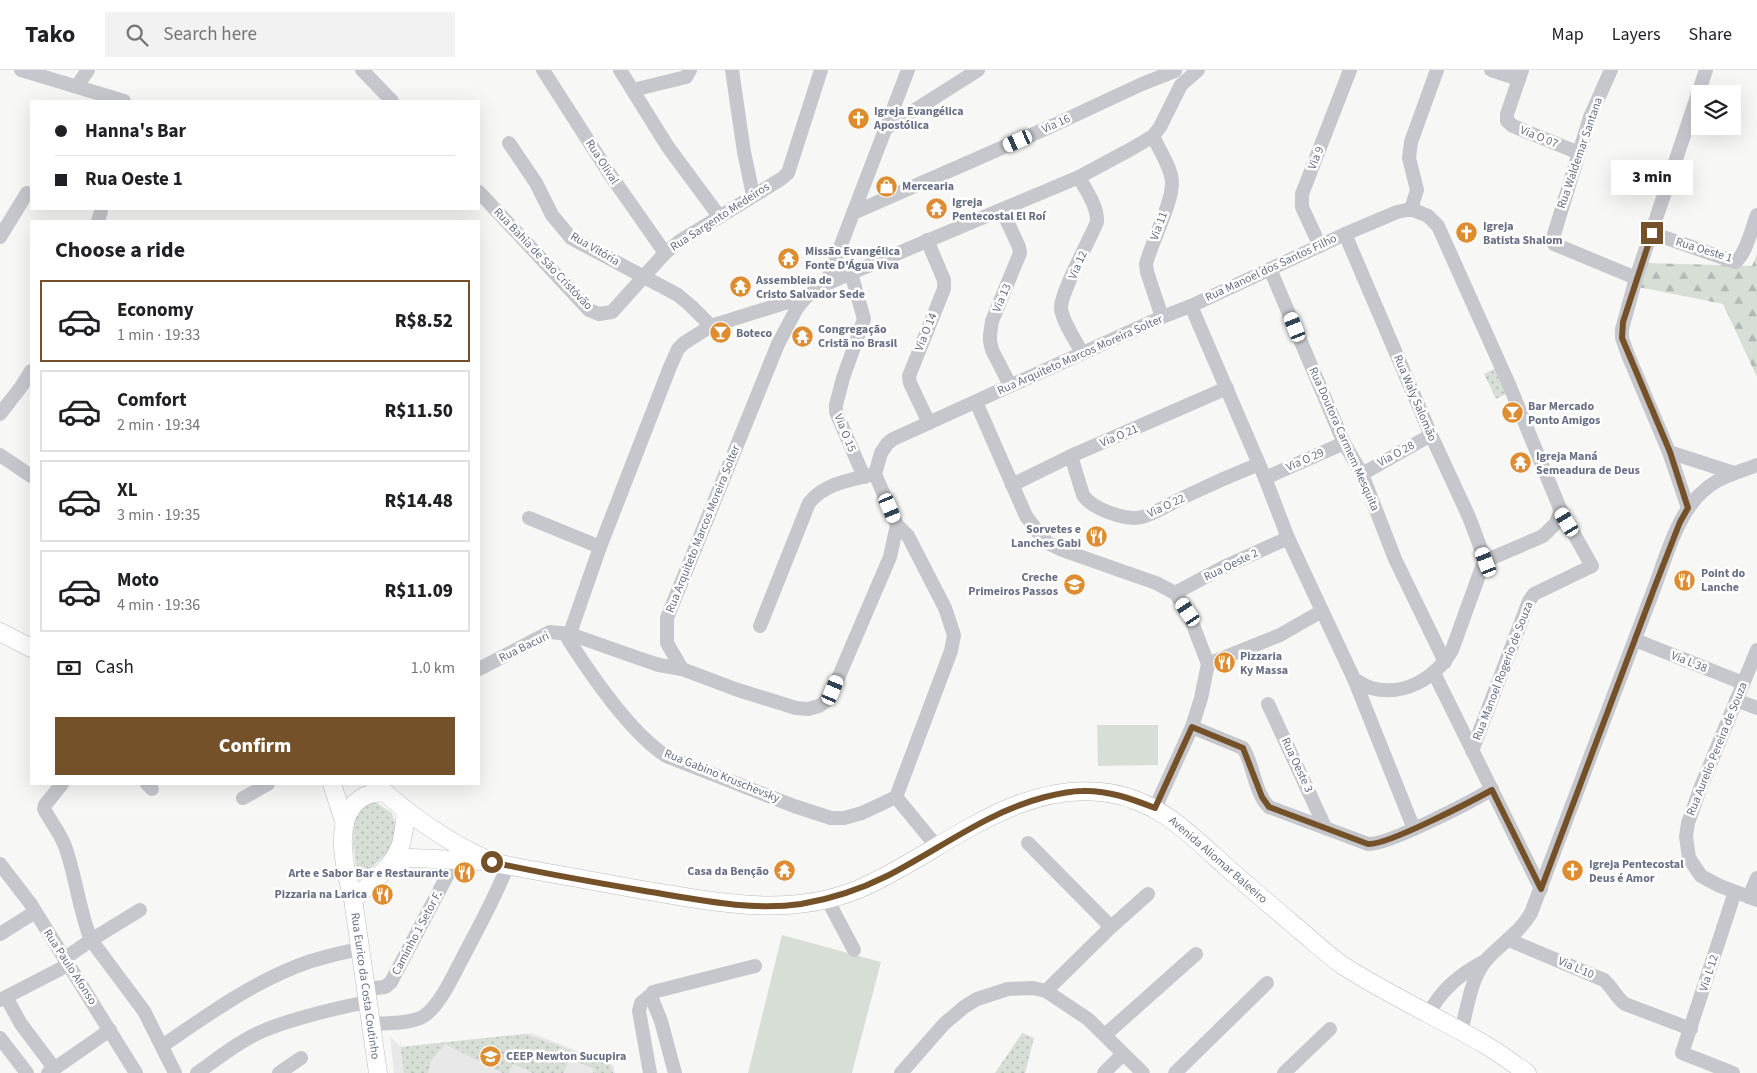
<!DOCTYPE html>
<meta charset="utf-8">
<style>
:root{--surface:#fff;--page:#f2f2f2;--text:#202124;--muted:#757577;--line:#e0e0e0;--accent:#755129}
body{margin:0;font-family:"Source Sans 3",sans-serif;background:var(--page);color:var(--text);height:100vh;display:flex;flex-direction:column;font-size:19px;white-space:nowrap}
*{box-sizing:border-box;margin:0}
p{font-size:16px;color:var(--muted)}
.icon{flex:none;width:28px;height:28px;fill:none;stroke:currentColor;stroke-width:2;stroke-linecap:round;stroke-linejoin:round}
.map{position:relative;flex:1;overflow:hidden}
.panel{position:absolute;left:30px;top:150px;width:450px;height:565px;display:flex;flex-direction:column;background:var(--surface);border-radius:0px;box-shadow:0 5px 20px #0002}
.panel>*{flex:none}
.guide{position:absolute;left:30px;top:30px;width:450px;height:110px;border-radius:0px;box-shadow:0 5px 20px #0002;display:grid;align-content:center;height:110px;padding:0 25px;background:var(--surface)}
.fabs{position:absolute;left:1691px;top:15px;display:grid;gap:10px}
.fabs a{display:grid;place-items:center;width:50px;height:50px;border-radius:0px;background:var(--surface);box-shadow:0 5px 20px #0002;font-size:25px}
.end{position:absolute;width:22px;height:22px;margin:-11px;border:6px solid #755129;background:#fff;box-shadow:0 0 0 2px #fff}
.from{border-radius:50%}
.bubble{position:absolute;height:35px;border-radius:0px;background:var(--surface);box-shadow:0 5px 20px #0002;font-size:16px;font-weight:800;line-height:35px;text-align:center}
.car{position:absolute;width:15px;height:30px;margin:-15px -8px;border-radius:6px;box-shadow:0 0 4px 1px #0007;background:linear-gradient(#fff 24%,#345 0 40%,#fff 0 76%,#345 0 86%,#fff 0)}
.guide b{display:flex;align-items:center;gap:18px;height:48px;font-size:19px}
.guide b+b{border-top:1px solid var(--line)}
.guide i{width:12px;height:12px;background:var(--text)}
ul{padding:0;list-style:none}
li{display:flex;align-items:center;gap:15px;height:82px;margin:0 10px 8px;padding:0 15px;border:2px solid var(--line);border-radius:0px}
li div{flex:1}
li b{display:block;font-size:19px}
li em{font-style:normal;font-weight:800}
li.selected{border-color:var(--accent)}
li>.icon{width:45px;height:45px;stroke-width:1.5}
h2{padding:0 25px;font-size:22px;line-height:60px}
.pay{display:flex;align-items:center;gap:12px;height:55px;padding:0 25px;font-size:19px}
.pay p{margin-inline-start:auto}
.cta{display:flex;gap:10px;margin-top:auto;padding:10px 25px}
.cta a{flex:1;height:58px;border-radius:0px;background:var(--accent);color:#fff;font-size:20px;font-weight:800;line-height:58px;text-align:center}
header{display:flex;align-items:center;gap:30px;box-sizing:border-box;height:70px;padding:0 25px;background:var(--surface);border-bottom:1px solid var(--line)}
header strong{font-size:24px}
nav{display:flex;gap:28px;margin-inline-start:auto;font-size:18px}
.search{width:350px;height:45px;background:var(--page);display:flex;align-items:center;gap:12px;box-sizing:border-box;padding:0 18px;border-radius:0px;color:var(--muted);font-size:19px}
.map>svg:first-child{display:block}
</style>
<header>
<strong>Tako</strong>
<div class="search"><svg class="icon" aria-label="search" viewBox="0 0 24 24"><circle cx="10" cy="10" r="6"/><path d="M15 15l6 6"/></svg>Search here</div>
<nav><a>Map</a><a>Layers</a><a>Share</a></nav>
</header>
<div class="map">
<svg width="1757" height="1003" viewBox="0 0 1757 1003">
<defs>
<pattern id="grass-dots" width="8" height="8" patternUnits="userSpaceOnUse" patternTransform="scale(1.25)"><rect width="8" height="8" fill="#d7ded6"/><path d="M2 2h.1M6 6h.1" fill="none" stroke="#b2b8b3" stroke-width="1.8" stroke-linecap="round"/></pattern>
<pattern id="forest-firs" width="22" height="20" patternUnits="userSpaceOnUse" patternTransform="scale(1.25)"><rect width="22" height="20" fill="#d7ded6"/><path d="M5 1l3.5 6h-7zM16 11l3.5 6h-7z" fill="#b2b8b3"/></pattern>
</defs>
<rect width="100%" height="100%" fill="#f7f8f5"/>
<path fill="#e8e8e8" d="M532 963 613 995 615 1003H394L390 966 401 977Z"/>
<g fill="url(#grass-dots)">
<path d="M1498 297 1510 322 1496 329 1484 304Z"/>
<path d="M375 732 392 743 397 761 393 777 358 811 353 774 354 746 364 735Z"/>
<path d="M398 957 401 977 525 964 610 994 613 1003H593L594 999 570 989 563 1003H533L513 994 509 1003H503L445 974 431 991 428 1003H404Z"/>
<path d="M1022 963 1034 968 1025 1003H995Z"/>
</g>
<path fill="url(#forest-firs)" d="M1757 184V307L1723 234 1638 217 1647 193 1752 196Z"/>
<g fill="#d7ded6">
<path d="M1097 655H1158V695L1098 696Z"/>
<path d="M782 865 881 892 852 1003H748Z"/>
</g>
<g fill="none" stroke-linecap="round" stroke-linejoin="round">
<defs>
<g id="major">
<path d="M0 562 31 578"/>
<path d="M332 714 345 754"/>
<path d="M375 714C409 745 445 771 488 790 499 795 513 796 526 799 543 802 560 805 577 808 609 814 641 820 673 825 735 836 799 844 859 819 939 785 1015 708 1109 723 1158 731 1188 762 1223 794 1249 817 1275 839 1302 862 1315 873 1328 885 1342 895 1387 924 1437 947 1484 974 1499 983 1513 993 1527 1003"/>
<path d="M391 793 411 788 482 791"/>
<path d="M353 829C370 814 393 798 401 774 404 763 405 751 406 740"/>
<path d="M378 1003 353 829C345 800 330 744 365 726 371 723 378 723 384 722"/>
</g>
</defs>
<use href="#major" stroke="#b9bac0" stroke-width="19"/>
<g stroke="#c6c7cc" stroke-width="14">
<path d="M21 0 124 31"/>
<path d="M362 0 392 31"/>
<path d="M543 0 609 103 665 183"/>
<path d="M620 0 668 77 719 146"/>
<path d="M732 0 744 82 753 125"/>
<path d="M1491 0 1519 9"/>
<path d="M1522 0 1507 44V51L1513 56 1579 83"/>
<path d="M1611 0 1590 47 1552 171 1554 174 1636 208"/>
<path d="M77 16 88 0"/>
<path d="M633 20 686 7 690 0"/>
<path d="M885 59 978 0"/>
<path d="M1153 66C1159 80 1172 98 1172 113 1172 134 1152 171 1146 194L1147 202 1162 247"/>
<path d="M509 73 536 113 552 145 571 168 678 225 691 236 711 256"/>
<path d="M1079 107C1086 121 1098 136 1097 152 1090 169 1060 224 1061 238 1062 251 1076 271 1082 283"/>
<path d="M479 122 589 240 599 244 612 242 665 183 680 171 781 109 788 103 821 0"/>
<path d="M1411 139 1417 120 1409 88 1411 72 1437 0"/>
<path d="M1002 140 1019 177 1020 183 992 251 990 265V271L992 280 1010 315"/>
<path d="M853 143 1054 55 1142 14 1175 1"/>
<path d="M98 151 101 141"/>
<path d="M1652 163 1735 192C1746 185 1752 157 1757 145"/>
<path d="M1345 164 1431 365 1469 447 1486 492"/>
<path d="M0 167 27 123"/>
<path d="M927 170 944 210V219L909 306 910 313 929 353"/>
<path d="M1320 176 1302 137V124L1350 0"/>
<path d="M1270 199 1344 373 1362 404 1395 489 1445 592"/>
<path d="M851 203 864 249 843 308 836 335V342L864 407"/>
<path d="M826 214 908 0"/>
<path d="M1191 236 1265 408 1288 468 1354 609 1414 759"/>
<path d="M976 332 1026 446 1040 465 1048 473 1062 480 1156 513 1175 523 1188 542 1208 594 1201 628 1192 657 1155 738"/>
<path d="M0 344 21 317 31 301"/>
<path d="M1669 382 1734 403"/>
<path d="M0 385 31 406"/>
<path d="M1071 386 1083 425C1092 439 1126 451 1142 447 1157 443 1171 433 1184 427 1209 415 1234 404 1259 394"/>
<path d="M1362 404 1431 365"/>
<path d="M1265 408 1344 373"/>
<path d="M1012 415 1071 386 1227 318"/>
<path d="M1688 438 1669 382 1628 285 1622 268V259L1636 208 1706 0"/>
<path d="M529 448 600 477"/>
<path d="M897 455 908 466 945 538 954 565 951 581 896 727 862 743 844 748H831L794 736 666 686C631 663 591 605 568 569L600 477 670 297 678 279 684 273 711 256 807 226 826 214 851 203 1079 107 1133 78 1153 66 1160 57 1181 15 1198 0"/>
<path d="M1175 523 1224 497 1288 468"/>
<path d="M760 556 809 433C824 414 849 410 871 405"/>
<path d="M1635 570 1743 613"/>
<path d="M1757 580 1700 719 1688 753 1686 767 1689 788 1701 806 1720 816 1757 830"/>
<path d="M1208 594 1280 565 1322 541"/>
<path d="M479 599 550 562 570 564 641 589 659 595 682 599 738 620 796 638 808 639 819 636 825 632 833 620 890 487 897 455 875 404 881 383 887 374 893 369 1162 247 1191 236 1345 164 1397 142 1411 139 1428 146 1438 156 1508 312 1561 441 1592 496 1534 524 1529 531 1472 681"/>
<path d="M682 599 667 573V548L778 274 797 238 807 226"/>
<path d="M1434 603 1541 819"/>
<path d="M1354 609C1359 612 1365 616 1371 618 1404 627 1436 608 1452 580L1482 497 1492 488 1543 466 1556 453 1561 441"/>
<path d="M1736 630 1757 638"/>
<path d="M1268 634 1325 757"/>
<path d="M1192 657 1243 678C1254 695 1254 722 1269 737L1368 774C1386 776 1473 731 1492 719"/>
<path d="M62 714 45 735 44 739C51 752 60 763 65 776 76 807 79 840 91 870L144 941 175 1003"/>
<path d="M147 714 152 719"/>
<path d="M896 727 937 777"/>
<path d="M243 728 268 714"/>
<path d="M1028 773 1111 857"/>
<path d="M0 794 30 833 136 1003"/>
<path d="M1749 827 1757 808"/>
<path d="M827 829 854 880"/>
<path d="M0 864 35 842"/>
<path d="M1509 870 1604 910C1612 917 1616 927 1625 934L1691 959"/>
<path d="M64 889 91 870 140 840"/>
<path d="M366 919 385 917 391 912 456 789"/>
<path d="M1046 921 1111 857 1148 824"/>
<path d="M6 927 21 954 54 998"/>
<path d="M0 930 68 895"/>
<path d="M1428 945C1440 921 1461 903 1485 891"/>
<path d="M371 954C385 953 412 954 424 946 440 935 453 906 462 889 478 858 495 828 508 795"/>
<path d="M1461 961C1468 937 1470 908 1488 888 1503 872 1520 862 1531 843L1655 516C1669 479 1680 432 1717 411 1729 404 1744 400 1757 395"/>
<path d="M1105 965 1196 884"/>
<path d="M0 968 27 1003"/>
<path d="M162 976C209 944 257 909 311 891 327 886 343 882 360 879"/>
<path d="M48 1003 110 960"/>
<path d="M197 1003C220 987 243 968 270 958 299 947 337 938 367 932"/>
<path d="M279 1003 301 988"/>
<path d="M650 1003 639 941 641 933 652 924"/>
<path d="M675 1003 661 951 652 929 653 922 755 896"/>
<path d="M901 1003 944 954 964 937 977 929 1008 919 1033 918 1046 921 1088 949 1143 1003"/>
<path d="M1104 1003 1123 984"/>
<path d="M1175 1003 1267 913"/>
<path d="M1284 1003 1330 959"/>
<path d="M1733 1003 1682 983 1735 822"/>
</g>
<use href="#major" stroke="#fff" stroke-width="18"/>
</g>
<g fill="none" stroke-linecap="round" stroke-linejoin="round">
<path stroke="#755129" stroke-width="6" d="M492 792C544 804 598 813 651 822 700 830 751 841 801 834 831 829 859 820 887 806 940 779 987 742 1045 727 1057 724 1070 721 1082 721 1108 720 1132 729 1155 738L1192 657 1243 678 1262 727 1269 737 1368 774C1386 776 1472 731 1492 720L1541 819 1655 516 1680 452 1688 438 1670 382 1622 268 1623 252 1652 163"/>
</g>
<defs>
<symbol id="church-disc" viewBox="-11 -11 22 22"><circle r="9.5" fill="#dd8c30" stroke="#fff"/><path d="M-1.2-6h2.4v3.5h3.3v2.4h-3.3V6h-2.4V-.1h-3.3v-2.4h3.3Z" fill="#fff"/></symbol>
<symbol id="shop-disc" viewBox="-11 -11 22 22"><circle r="9.5" fill="#dd8c30" stroke="#fff"/><path d="M-5-2.5h2.3a2.7 3.5 0 0 1 5.4 0H5L5.5 6h-11ZM-1.5-2.5h3a1.5 2.3 0 0 0-3 0Z" fill="#fff"/></symbol>
<symbol id="temple-disc" viewBox="-11 -11 22 22"><circle r="9.5" fill="#dd8c30" stroke="#fff"/><path d="M0-6L5-2H3V0L6.5 2.5H4V6H1.5V3h-3V6H-4V2.5H-6.5L-3 0V-2H-5Z" fill="#fff"/></symbol>
<symbol id="bar-disc" viewBox="-11 -11 22 22"><circle r="9.5" fill="#dd8c30" stroke="#fff"/><path d="M-6-5H6L.8 .8V4.5H3.5V6h-7V4.5H-.8V.8Z" fill="#fff"/></symbol>
<symbol id="restaurant-disc" viewBox="-11 -11 22 22"><circle r="9.5" fill="#dd8c30" stroke="#fff"/><path d="M-5-6h1v4h1v-4h1v4h1v-4h1v5L-1.5 .5V6h-2V.5L-5-1ZM5-6V6H3V1.5H1.5Q1.5-4 5-6Z" fill="#fff"/></symbol>
<symbol id="school-disc" viewBox="-11 -11 22 22"><circle r="9.5" fill="#dd8c30" stroke="#fff"/><path d="M0-5L7-2L0 1L-7-2ZM-4 1L0 2.5L4 1V4Q0 6-4 4Z" fill="#fff"/></symbol>
</defs>
<g fill-rule="evenodd">
<use href="#church-disc" x="846" y="36" width="25" height="25"/>
<use href="#shop-disc" x="874" y="104" width="25" height="25"/>
<use href="#temple-disc" x="924" y="126" width="25" height="25"/>
<use href="#church-disc" x="1454" y="150" width="25" height="25"/>
<use href="#temple-disc" x="776" y="176" width="25" height="25"/>
<use href="#temple-disc" x="728" y="204" width="25" height="25"/>
<use href="#bar-disc" x="708" y="250" width="25" height="25"/>
<use href="#temple-disc" x="790" y="254" width="25" height="25"/>
<use href="#bar-disc" x="1500" y="330" width="25" height="25"/>
<use href="#temple-disc" x="1508" y="380" width="25" height="25"/>
<use href="#restaurant-disc" x="1084" y="454" width="25" height="25"/>
<use href="#restaurant-disc" x="1672" y="498" width="25" height="25"/>
<use href="#school-disc" x="1062" y="502" width="25" height="25"/>
<use href="#restaurant-disc" x="1212" y="580" width="25" height="25"/>
<use href="#temple-disc" x="772" y="788" width="25" height="25"/>
<use href="#church-disc" x="1560" y="788" width="25" height="25"/>
<use href="#restaurant-disc" x="452" y="790" width="25" height="25"/>
<use href="#restaurant-disc" x="370" y="812" width="25" height="25"/>
<use href="#school-disc" x="478" y="974" width="25" height="25"/>
</g>
<g text-anchor="middle" dominant-baseline="central" stroke-width="5" stroke-linejoin="round" paint-order="stroke">
<g font-size="12" font-weight="bold" fill="#686f85" stroke="#fff" text-anchor="start">
<text x="874" y="41">Igreja Evangélica<tspan x="874" dy="14">Apostólica</tspan></text>
<text x="902" y="116">Mercearia</text>
<text x="952" y="132">Igreja<tspan x="952" dy="14">Pentecostal El Roí</tspan></text>
<text x="1483" y="156">Igreja<tspan x="1483" dy="14">Batista Shalom</tspan></text>
<text x="805" y="181">Missão Evangélica<tspan x="805" dy="14">Fonte D'Água Viva</tspan></text>
<text x="756" y="210">Assembleia de<tspan x="756" dy="14">Cristo Salvador Sede</tspan></text>
<text x="818" y="259">Congregação<tspan x="818" dy="14">Cristã no Brasil</tspan></text>
<text x="736" y="263">Boteco</text>
<text x="1528" y="336">Bar Mercado<tspan x="1528" dy="14">Ponto Amigos</tspan></text>
<text x="1536" y="386">Igreja Maná<tspan x="1536" dy="14">Semeadura de Deus</tspan></text>
<text x="1081" y="459" text-anchor="end">Sorvetes e<tspan x="1081" dy="14">Lanches Gabi</tspan></text>
<text x="1701" y="503">Point do<tspan x="1701" dy="14">Lanche</tspan></text>
<text x="1058" y="507" text-anchor="end">Creche<tspan x="1058" dy="14">Primeiros Passos</tspan></text>
<text x="1240" y="586">Pizzaria<tspan x="1240" dy="14">Ky Massa</tspan></text>
<text x="1589" y="794">Igreja Pentecostal<tspan x="1589" dy="14">Deus é Amor</tspan></text>
<text x="769" y="801" text-anchor="end">Casa da Benção</text>
<text x="449" y="803" text-anchor="end">Arte e Sabor Bar e Restaurante</text>
<text x="367" y="824" text-anchor="end">Pizzaria na Larica</text>
<text x="506" y="986">CEEP Newton Sucupira</text>
</g>
<g font-size="12" fill="#686f85" stroke="#fff">
<text transform="translate(1056 54) rotate(-24)">Via 16</text>
<text transform="translate(1539 67) rotate(22)">Via O 07</text>
<text transform="translate(1580 83) rotate(-71)">Rua Waldemar Santana</text>
<text transform="translate(1316 88) rotate(-68)">Via 9</text>
<text transform="translate(602 92) rotate(57)">Rua Olival</text>
<text transform="translate(720 147) rotate(-33)">Rua Sargento Medeiros</text>
<text transform="translate(1159 156) rotate(-70)">Via 11</text>
<text transform="translate(595 179) rotate(30)">Rua Vitória</text>
<text transform="translate(1704 180) rotate(17)">Rua Oeste 1</text>
<text transform="translate(543 189) rotate(46)">Rua Bahia de São Cristóvão</text>
<text transform="translate(1078 195) rotate(-66)">Via 12</text>
<text transform="translate(1271 198) rotate(-25)">Rua Manoel dos Santos Filho</text>
<text transform="translate(1002 228) rotate(-67)">Via 13</text>
<text transform="translate(926 262) rotate(-68)">Via O 14</text>
<text transform="translate(1080 285) rotate(-24)">Rua Arquiteto Marcos Moreira Solter</text>
<text transform="translate(1415 328) rotate(67)">Rua Waly Salomão</text>
<text transform="translate(845 363) rotate(68)">Via O 15</text>
<text transform="translate(1119 366) rotate(-23)">Via O 21</text>
<text transform="translate(1344 369) rotate(66)">Rua Doutora Carmem Mesquita</text>
<text transform="translate(1396 384) rotate(-29)">Via O 28</text>
<text transform="translate(1305 390) rotate(-24)">Via O 29</text>
<text transform="translate(1166 436) rotate(-25)">Via O 22</text>
<text transform="translate(703 459) rotate(-68)">Rua Arquiteto Marcos Moreira Solter</text>
<text transform="translate(1231 495) rotate(-26)">Rua Oeste 2</text>
<text transform="translate(524 577) rotate(-26)">Rua Bacuri</text>
<text transform="translate(1689 592) rotate(22)">Via L 38</text>
<text transform="translate(1503 601) rotate(-69)">Rua Manoel Rogerio de Souza</text>
<text transform="translate(1717 679) rotate(-68)">Rua Aurelio Pereira de Souza</text>
<text transform="translate(1297 695) rotate(65)">Rua Oeste 3</text>
<text transform="translate(722 706) rotate(22)">Rua Gabino Kruschevsky</text>
<text transform="translate(1218 790) rotate(41)">Avenida Aliomar Baleeiro</text>
<text transform="translate(417 863) rotate(-62)">Caminho 1 Setor F.</text>
<text transform="translate(70 897) rotate(57)">Rua Paulo Afonso</text>
<text transform="translate(1576 898) rotate(23)">Via L 10</text>
<text transform="translate(1709 903) rotate(-72)">Via L 12</text>
<text transform="translate(365 916) rotate(82)">Rua Eurico da Costa Coutinho</text>
</g>
</g>
</svg>
<div class="fabs">
<a><svg class="icon" aria-label="layers" viewBox="0 0 24 24"><path d="M12 4l9 5-9 5-9-5zM3 14l9 5 9-5"/></svg></a>
</div>
<i class="end from" style="left:492px;top:792px"></i>
<i class="end" style="left:1652px;top:163px"></i>
<div class="bubble" style="left:1611px;top:90px;width:82px">3 min</div>
<i class="car" style="left:1018px;top:71px;rotate:246deg"></i>
<i class="car" style="left:1295px;top:257px;rotate:338deg"></i>
<i class="car" style="left:890px;top:438px;rotate:157deg"></i>
<i class="car" style="left:1567px;top:452px;rotate:329deg"></i>
<i class="car" style="left:1486px;top:492px;rotate:339deg"></i>
<i class="car" style="left:1188px;top:542px;rotate:326deg"></i>
<i class="car" style="left:833px;top:620px;rotate:23deg"></i>
<div class="guide">
<b><i class="from"></i>Hanna's Bar</b>
<b><i></i>Rua Oeste 1</b>
</div>
<section class="panel">
<h2>Choose a ride</h2>
<ul>
<li class="selected"><svg class="icon" aria-label="car" viewBox="0 0 24 24"><path d="M5 17H2v-5l4-1 3-4h7l3 4 3 1v5h-3M9 17h6M6 11h13"/><circle cx="7" cy="17" r="2"/><circle cx="17" cy="17" r="2"/></svg><div><b>Economy</b><p>1 min · 19:33</p></div><em>R$8.52</em></li>
<li><svg class="icon" aria-label="car" viewBox="0 0 24 24"><path d="M5 17H2v-5l4-1 3-4h7l3 4 3 1v5h-3M9 17h6M6 11h13"/><circle cx="7" cy="17" r="2"/><circle cx="17" cy="17" r="2"/></svg><div><b>Comfort</b><p>2 min · 19:34</p></div><em>R$11.50</em></li>
<li><svg class="icon" aria-label="car" viewBox="0 0 24 24"><path d="M5 17H2v-5l4-1 3-4h7l3 4 3 1v5h-3M9 17h6M6 11h13"/><circle cx="7" cy="17" r="2"/><circle cx="17" cy="17" r="2"/></svg><div><b>XL</b><p>3 min · 19:35</p></div><em>R$14.48</em></li>
<li><svg class="icon" aria-label="car" viewBox="0 0 24 24"><path d="M5 17H2v-5l4-1 3-4h7l3 4 3 1v5h-3M9 17h6M6 11h13"/><circle cx="7" cy="17" r="2"/><circle cx="17" cy="17" r="2"/></svg><div><b>Moto</b><p>4 min · 19:36</p></div><em>R$11.09</em></li>
</ul>
<div class="pay"><svg class="icon" aria-label="cash" viewBox="0 0 24 24"><path d="M3 7h18v10H3z"/><circle cx="12" cy="12" r="2"/></svg>Cash<p>1.0 km</p></div>
<div class="cta"><a>Confirm</a></div>
</section>
</div>
